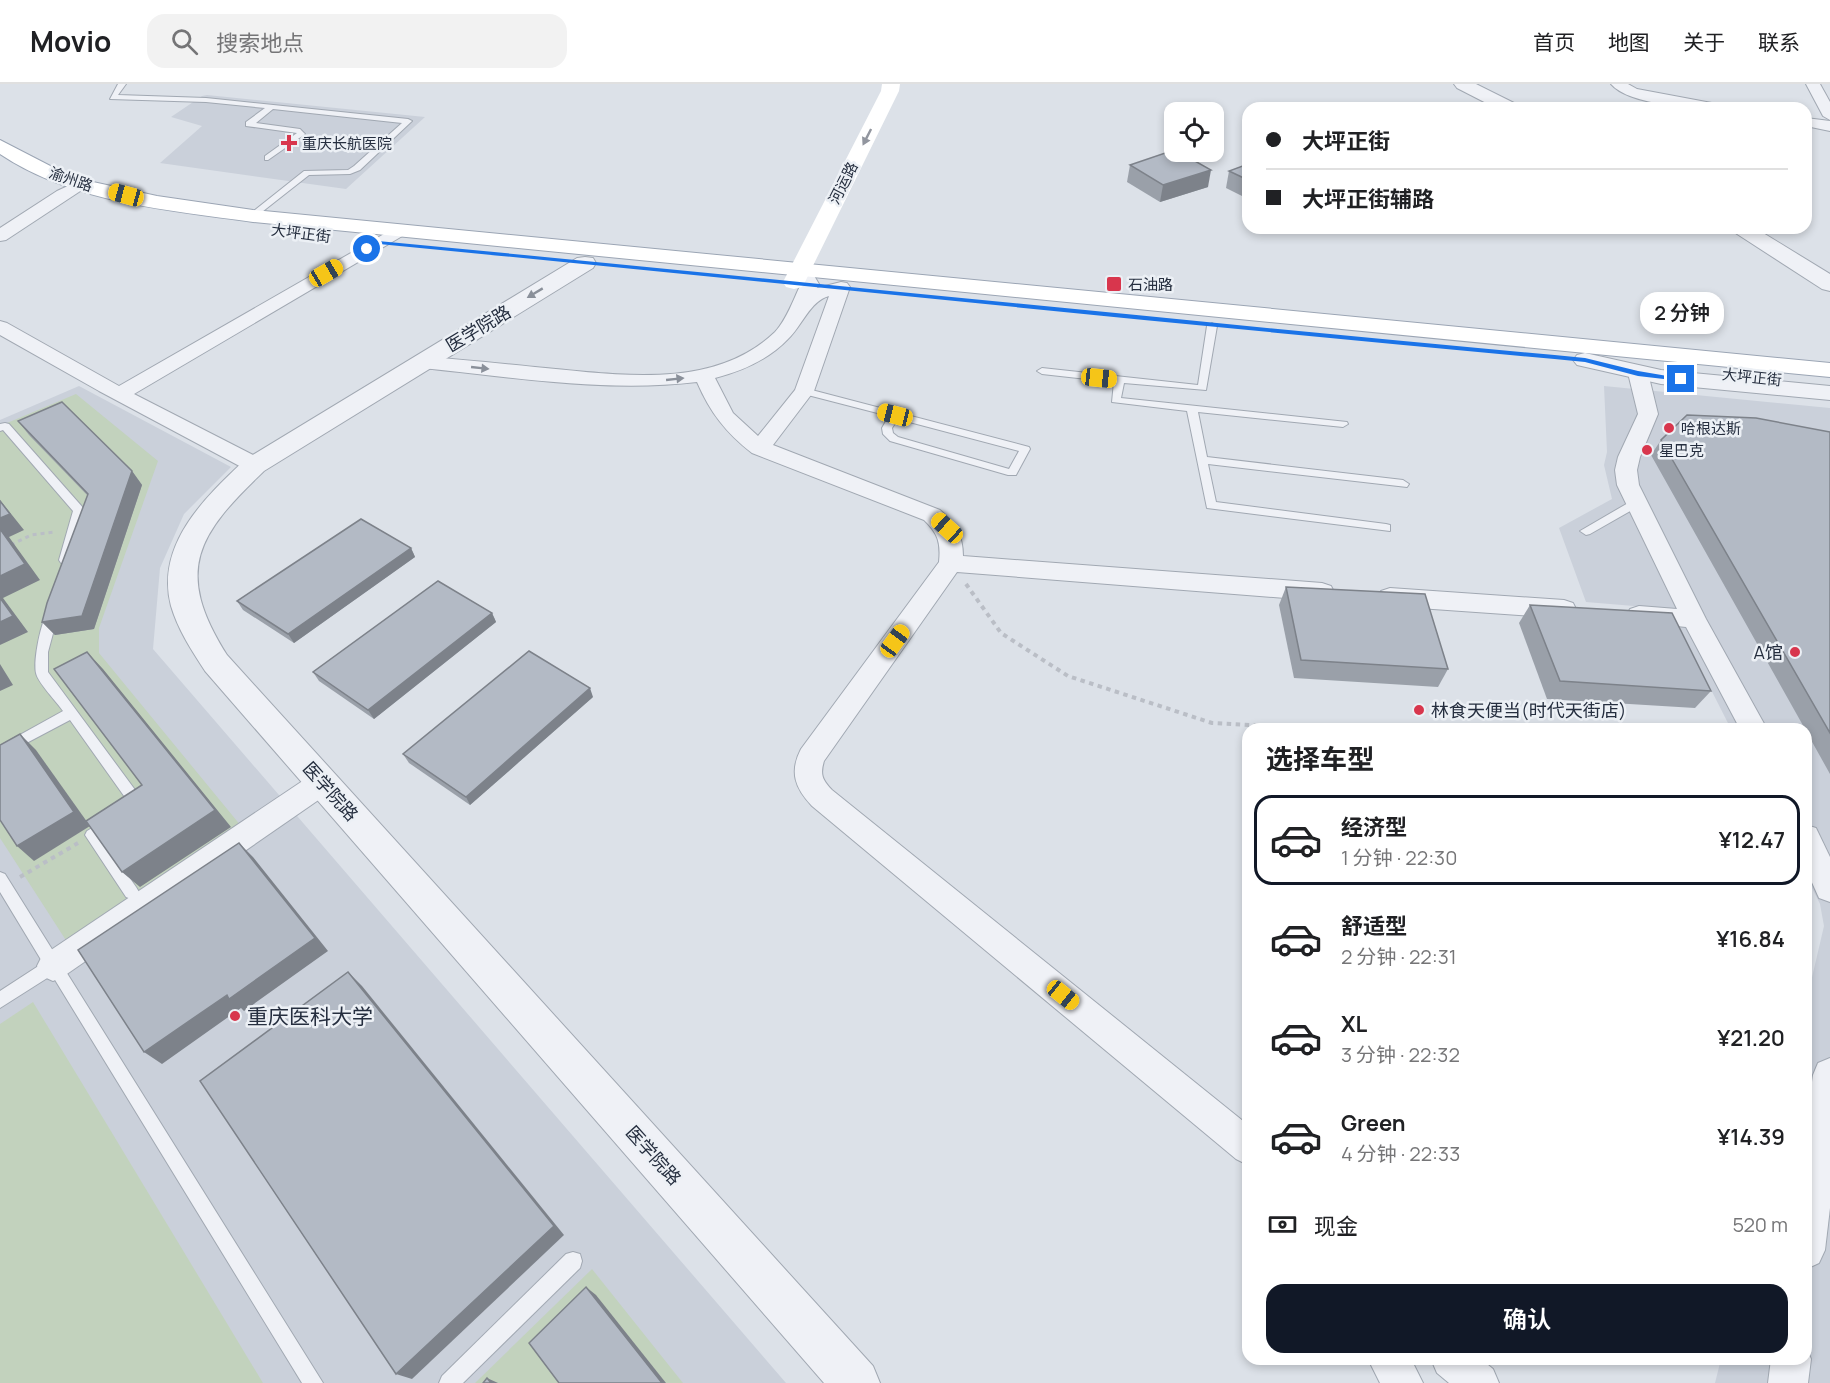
<!DOCTYPE html>
<html lang="zh">
<meta charset="utf-8">
<style>
:root{--surface:#fff;--page:#f2f2f2;--text:#202124;--muted:#757577;--line:#e0e0e0;--accent:#111827}
body{margin:0;font-family:Manrope,"Noto Sans SC",sans-serif;background:var(--page);color:var(--text);height:100vh;display:flex;flex-direction:column;font-size:22px;white-space:nowrap}
*{box-sizing:border-box;margin:0}
p{font-size:20px;color:var(--muted)}
.icon{flex:none;width:33px;height:33px;fill:none;stroke:currentColor;stroke-width:2;stroke-linecap:round;stroke-linejoin:round}
.map{position:relative;flex:1;overflow:hidden}
.panel{position:absolute;left:1242px;top:639px;width:570px;height:642px;display:flex;flex-direction:column;background:var(--surface);border-radius:18px;box-shadow:0 3px 9px #0003}
.panel>*{flex:none}
.hud{position:absolute;left:1242px;top:18px;width:570px;height:132px;border-radius:18px;box-shadow:0 3px 9px #0003;display:grid;align-content:center;height:132px;padding:0 24px;background:var(--surface)}
.tools{position:absolute;left:1164px;top:18px;display:grid;gap:12px}
.tools a{display:grid;place-items:center;width:60px;height:60px;border-radius:12px;background:var(--surface);box-shadow:0 3px 9px #0003;font-size:30px}
.end{position:absolute;width:27px;height:27px;margin:-14px;border:8px solid #1a73e8;background:#fff;box-shadow:0 0 0 3px #fff}
.from{border-radius:50%}
.bubble{position:absolute;height:42px;border-radius:18px;background:var(--surface);box-shadow:0 3px 9px #0003;font-size:20px;font-weight:600;line-height:42px;text-align:center}
.car{position:absolute;width:18px;height:36px;margin:-18px -9px;border-radius:8px;box-shadow:0 0 4px 2px #0007;background:linear-gradient(#f5c518 24%,#345 0 40%,#f5c518 0 76%,#345 0 86%,#f5c518 0)}
.hud b{display:flex;align-items:center;gap:21px;height:57px;font-size:22px}
.hud b+b{border-top:2px solid var(--line)}
.hud i{width:15px;height:15px;background:var(--text)}
ul{padding:0;list-style:none}
li{display:flex;align-items:center;gap:18px;height:90px;margin:0 12px 9px;padding:0 12px;border:3px solid transparent;border-radius:18px}
li div{flex:1}
li b{display:block;font-size:22px}
li em{font-style:normal;font-weight:600}
li.current{border-color:var(--accent)}
li>.icon{width:54px;height:54px;stroke-width:1.5}
h2{padding:0 24px;font-size:27px;line-height:72px}
.pay{display:flex;align-items:center;gap:15px;height:66px;padding:0 24px;font-size:22px}
.pay p{margin-inline-start:auto}
.action{display:flex;gap:12px;margin-top:auto;padding:12px 24px}
.action a{flex:1;height:69px;border-radius:18px;background:var(--accent);color:#fff;font-size:24px;font-weight:600;line-height:69px;text-align:center}
header{display:flex;align-items:center;gap:36px;box-sizing:border-box;height:84px;padding:0 30px;background:var(--surface);border-bottom:2px solid var(--line)}
header strong{font-size:28px}
nav{display:flex;gap:33px;margin-inline-start:auto;font-size:21px}
.search{width:420px;height:54px;background:var(--page);display:flex;align-items:center;gap:15px;box-sizing:border-box;padding:0 21px;border-radius:18px;color:var(--muted);font-size:22px}
.map>svg:first-child{display:block}
</style>
<header>
<strong>Movio</strong>
<div class="search"><svg class="icon" aria-label="search" viewBox="0 0 24 24"><circle cx="10" cy="10" r="6"/><path d="M15 15l6 6"/></svg>搜索地点</div>
<nav><a>首页</a><a>地图</a><a>关于</a><a>联系</a></nav>
</header>
<div class="map">
<svg width="1830" height="1299" viewBox="0 0 1830 1299">
<rect width="100%" height="100%" fill="#dce1e8"/>
<g fill="#cad0da">
<path d="M207 11 425 33 346 105 160 79 202 42 171 33 202 12Z"/>
<path d="M79 302 231 383 184 430 160 484 153 565 786 1299H0V336Z"/>
<path d="M1604 302 1830 324V1299H1715L1721 1275H1806V919L1824 842 1820 820 1806 792V645H1731L1670 525 1586 518 1559 444 1612 415 1604 381 1607 368Z"/>
</g>
<g fill="#c2d2bd">
<path d="M76 310 158 377 99 544V569L246 748 69 861 0 754V342Z"/>
<path d="M33 918 263 1299H0V940Z"/>
<path d="M592 1185 683 1299H475Z"/>
</g>
<g fill="none" stroke-linecap="round" stroke-linejoin="round">
<defs>
<g id="service">
<path d="M118 0H126L118 11 206 14 408 35 412 37 360 86 350 90 309 91 253 135 249 132 250 130 304 87 348 86 354 82 402 39 273 25 256 39 300 45 305 50 268 76H265V72L297 49 246 42V38L265 24 206 18 110 15Z"/>
<path d="M1212 239 1217 242 1206 306 1124 299 1121 314 1347 338 1348 340 1343 343 1198 328 1207 373 1403 396 1409 400 1407 403 1208 380 1216 418 1386 440 1390 441V447L1207 424 1187 327 1112 318 1114 298 1042 290 1037 287 1042 284 1198 301 1207 242Z"/>
<path d="M804 304 1029 363 1030 365 1016 391H1008L890 357 883 350 882 344 889 332 800 309 799 307ZM898 335 1019 367 1009 385 898 353 893 349 892 344Z"/>
<path d="M5 339 9 340 85 426 69 479H61L59 476 73 427 3 346 0 347V340Z"/>
<path d="M1635 415 1641 419 1639 422 1590 450 1586 451 1580 447Z"/>
<path d="M53 523 59 527 48 568V588L144 718 146 722 144 726 139 728 134 726 70 636 0 673V662L63 627C57 618 38 599 36 589 33 577 42 526 53 523Z"/>
<path d="M109 734 114 736 116 740 114 744 101 753 136 803 139 808 136 813 131 815 126 813 85 751 87 747Z"/>
<path d="M0 788 5 790 323 1299H302L52 891 0 924V907L43 879 0 808Z"/>
<path d="M573 1168 580 1170 582 1177 580 1184 463 1299H439L442 1292 566 1170Z"/>
</g>
<g id="minor">
<path d="M1611 0H1628L1637 5 1717 20 1724 24C1696 24 1630 22 1611 0Z"/>
<path d="M1806 0H1820L1830 18V36L1823 32Z"/>
<path d="M1806 34 1830 37V47L1806 42Z"/>
<path d="M83 95 91 100 6 156 0 157V144L57 107Z"/>
<path d="M398 142 404 143 407 147 404 151 134 310 263 376 266 381 263 386 255 388 247 386 99 307 0 251V237L7 239 119 302Z"/>
<path d="M801 179 807 180 819 200 817 204 841 198 847 199 850 203 814 307 773 361 940 426C955 439 963 451 963 472L1322 499 1331 502 1334 508 1331 514 1322 517 957 488 824 677C820 690 822 696 832 706L1248 1041V1081L1236 1075 812 722C795 704 789 688 801 665L939 478C941 459 938 449 924 436L752 369C726 349 710 328 697 298 606 309 513 293 422 284L415 282 412 278 415 274 422 272C460 276 498 279 535 283 614 290 712 308 775 248 787 235 793 216 801 200L792 184 795 180ZM829 212 795 306 758 352 733 329 715 294C742 287 768 276 788 255 802 242 810 217 829 212Z"/>
<path d="M1638 283 1645 285 1648 289 1658 330 1640 373 1637 386 1639 401 1706 535 1767 645H1740L1686 543 1630 537 1627 531 1630 525 1639 522 1677 525 1617 401 1615 386 1618 373 1638 330 1628 289 1631 285Z"/>
<path d="M1390 504 1564 516 1573 519 1576 525 1573 531 1564 534 1390 522 1381 519 1378 513 1381 507Z"/>
<path d="M323 687 333 690 337 698 333 706 64 892 53 897 42 892 37 882 42 872 313 690Z"/>
<path d="M1806 741 1816 744 1830 773V818L1819 814 1806 785Z"/>
<path d="M1830 974V1124L1825 1166 1819 1179 1806 1185V1039L1813 991 1818 979Z"/>
<path d="M1806 1264 1811 1275 1808 1299H1768L1771 1275H1806Z"/>
<path d="M1368 1275H1411L1423 1299H1380Z"/>
<path d="M1431 1275H1481L1493 1285 1499 1299H1449L1437 1289Z"/>
</g>
<g id="tertiary">
<path d="M1454 0H1476L1516 20 1519 24H1496L1457 4Z"/>
<path d="M1731 144H1755L1830 190V207L1822 205 1734 148Z"/>
<path d="M585 173 593 174 596 179 593 184 264 387C198 450 173 486 227 571L873 1282 880 1299H824L205 587C192 567 178 546 171 522 155 461 205 413 246 375L577 174Z"/>
<path d="M1585 269 1661 286 1830 302V316L1661 300 1577 281 1573 276 1577 271Z"/>
</g>
<path id="primary" d="M0 56 60 87 93 98 157 112 253 126 1830 279V293L253 138C169 126 73 119 0 70Z"/>
</defs>
<use href="#service" stroke="#a1a8b2" stroke-width="2"/>
<use href="#minor" stroke="#a1a8b2" stroke-width="2"/>
<use href="#tertiary" stroke="#a1a8b2" stroke-width="2"/>
<use href="#primary" stroke="#9ba5b4" stroke-width="2"/>
<path stroke="#babec6" stroke-width="3" stroke-dasharray="4 4" stroke-linecap="butt" d="M11 461 31 451 55 448"/>
<g stroke="#babec6" stroke-width="4" stroke-dasharray="4.5 4.5" stroke-linecap="butt">
<path d="M966 500 1001 549 1068 592 1212 639 1322 645"/>
<path d="M20 793 78 759"/>
</g>
<use href="#service" fill="#eff1f6" fill-rule="evenodd"/>
<use href="#minor" fill="#eff1f6" fill-rule="evenodd"/>
<use href="#tertiary" fill="#eff1f6" fill-rule="evenodd"/>
<path fill="#fff" fill-rule="evenodd" d="M882 0H900L899 7 805 198 802 203 794 205 786 203 783 198 881 7Z"/>
<use href="#primary" fill="#fff" fill-rule="evenodd"/>
</g>
<g fill="#9aa0a9">
<path d="M1248 80V115L1226 104 1229 87Z"/>
<path d="M1130 81 1208 103 1160 118 1127 98Z"/>
<path d="M18 337 132 387 142 401 94 545 55 551 42 538 88 412 29 351Z"/>
<path d="M1830 348V690L1806 647V645H1805L1651 371 1661 356Z"/>
<path d="M411 464 415 473 294 559 243 526 237 517Z"/>
<path d="M1286 503 1448 585 1438 603 1294 594 1279 521Z"/>
<path d="M1530 521 1711 607 1695 624 1547 615 1519 539Z"/>
<path d="M492 529 496 538 374 635 319 597 313 588Z"/>
<path d="M593 613 470 721 409 679 403 670Z"/>
</g>
<g fill="#7d828a">
<path d="M1211 86 1208 103 1160 118 1163 101Z"/>
<path d="M132 387 142 401 94 545 55 551 42 538Z"/>
<path d="M0 416 24 446 9 453 40 496 3 514 28 548 0 561Z"/>
<path d="M411 464 415 473 294 559 288 550Z"/>
<path d="M492 529 496 538 374 635 368 626Z"/>
<path d="M87 568 103 585 231 743 140 803 122 788 215 726Z"/>
<path d="M0 580 13 601 0 607Z"/>
<path d="M590 604 593 613 470 721 466 713Z"/>
<path d="M20 650 36 666 90 742 34 777 17 762Z"/>
<path d="M239 759 253 773 328 867 244 927 241 924 162 980 144 968 227 911Z"/>
<path d="M348 888 362 902 564 1151 412 1295 396 1290Z"/>
<path d="M586 1203 596 1211 666 1299H662Z"/>
<path d="M487 1294 498 1299H491Z"/>
</g>
<g fill="#b3bac5" stroke="#7d828a" stroke-width="1.5">
<path d="M1174 66V68H1179L1211 86 1163 101 1130 81Z"/>
<path d="M1248 80V96L1229 87Z"/>
<path d="M62 318 132 387 82 532 42 538 47 519 88 410 18 337Z"/>
<path d="M1687 331 1756 334 1830 348V649L1661 356Z"/>
<path d="M0 417 10 430 0 434Z"/>
<path d="M361 435 411 464 288 550 237 517Z"/>
<path d="M0 445 25 480 0 492Z"/>
<path d="M438 497 492 529 368 626 313 588Z"/>
<path d="M1286 503 1425 510 1448 585 1301 576Z"/>
<path d="M0 514 13 532 0 538Z"/>
<path d="M1530 521 1672 529 1711 607 1560 597Z"/>
<path d="M529 567 590 604 466 713 403 670Z"/>
<path d="M87 568 215 726 122 788 86 737 142 701 54 585Z"/>
<path d="M20 650 74 728 17 762 0 736V661Z"/>
<path d="M239 759 315 854 229 915 227 911 144 968 78 866Z"/>
<path d="M348 888 554 1142 396 1290 200 997Z"/>
<path d="M586 1203 662 1299H559L529 1259Z"/>
<path d="M487 1294 491 1299H483Z"/>
</g>
<defs><path id="oneway-solid" d="M-6-.8H1V-3.2L6.5 0L1 3.2V.8H-6Z" transform="scale(1.5)"/></defs>
<use fill="#92969f" href="#oneway-solid" transform="translate(867 53) rotate(117)"/>
<g fill="#8a909a">
<use href="#oneway-solid" transform="translate(535 209) rotate(149)"/>
<use href="#oneway-solid" transform="translate(480 284) rotate(6)"/>
<use href="#oneway-solid" transform="translate(675 295) rotate(-6)"/>
</g>
<path fill="#1a73e8" d="M378 157C780 195 1182 237 1585 274L1638 287 1685 295 1681 297 1638 292 1585 278C1183 241 781 199 379 160L369 166 364 165Z"/>
<g fill="#d8364d" stroke="#ecf0f5" stroke-width="2">
<path d="M286 50h6v6h6v6h-6v6h-6v-6h-6v-6h6z"/>
<rect x="1106" y="192" width="16" height="16" rx="3"/>
<circle cx="1669" cy="344" r="6"/>
<circle cx="1647" cy="366" r="6"/>
<circle cx="1795" cy="568" r="6"/>
<circle cx="1419" cy="626" r="6"/>
<circle cx="235" cy="932" r="6"/>
</g>
<g text-anchor="middle" dominant-baseline="central" stroke-width="5" stroke-linejoin="round" paint-order="stroke">
<g font-size="15" fill="#252e3f" stroke="#ecf0f5" text-anchor="start">
<text x="302" y="59">重庆长航医院</text>
<text x="1128" y="200">石油路</text>
<text x="1681" y="344">哈根达斯</text>
<text x="1659" y="366">星巴克</text>
</g>
<g font-size="15" fill="#252e3f" stroke="#ecf0f5">
<text transform="translate(71 95) rotate(19)">渝州路</text>
<text transform="translate(843 99) rotate(-63)">河运路</text>
<text transform="translate(301 149) rotate(7)">大坪正街</text>
<text transform="translate(1752 293) rotate(6)">大坪正街</text>
</g>
<g font-size="18" fill="#252e3f" stroke="#ecf0f5">
<text transform="translate(478 244) rotate(-31)">医学院路</text>
<text transform="translate(331 707) rotate(48)">医学院路</text>
<text transform="translate(654 1071) rotate(48)">医学院路</text>
</g>
<g font-size="18" fill="#252e3f" stroke="#ecf0f5" text-anchor="end">
<text x="1783" y="568">A馆</text>
<text x="1431" y="626" text-anchor="start">林食天便当(时代天街店)</text>
</g>
<g font-size="21" fill="#252e3f" stroke="#ecf0f5" text-anchor="start">
<text x="247" y="932">重庆医科大学</text>
</g>
</g>
</svg>
<div class="tools">
<a><svg class="icon" aria-label="locate" viewBox="0 0 24 24"><circle cx="12" cy="12" r="6"/><path d="M12 2v4M12 18v4M2 12h4M18 12h4"/></svg></a>
</div>
<i class="end from" style="left:367px;top:165px"></i>
<i class="end" style="left:1681px;top:295px"></i>
<div class="bubble" style="left:1640px;top:208px;width:84px">2 分钟</div>
<i class="car" style="left:126px;top:111px;rotate:285deg"></i>
<i class="car" style="left:326px;top:189px;rotate:60deg"></i>
<i class="car" style="left:1099px;top:294px;rotate:96deg"></i>
<i class="car" style="left:895px;top:331px;rotate:284deg"></i>
<i class="car" style="left:947px;top:444px;rotate:312deg"></i>
<i class="car" style="left:895px;top:557px;rotate:36deg"></i>
<i class="car" style="left:1063px;top:911px;rotate:129deg"></i>
<div class="hud">
<b><i class="from"></i>大坪正街</b>
<b><i></i>大坪正街辅路</b>
</div>
<section class="panel">
<h2>选择车型</h2>
<ul>
<li class="current"><svg class="icon" aria-label="car" viewBox="0 0 24 24"><path d="M5 17H2v-5l4-1 3-4h7l3 4 3 1v5h-3M9 17h6M6 11h13"/><circle cx="7" cy="17" r="2"/><circle cx="17" cy="17" r="2"/></svg><div><b>经济型</b><p>1 分钟 · 22:30</p></div><em>¥12.47</em></li>
<li><svg class="icon" aria-label="car" viewBox="0 0 24 24"><path d="M5 17H2v-5l4-1 3-4h7l3 4 3 1v5h-3M9 17h6M6 11h13"/><circle cx="7" cy="17" r="2"/><circle cx="17" cy="17" r="2"/></svg><div><b>舒适型</b><p>2 分钟 · 22:31</p></div><em>¥16.84</em></li>
<li><svg class="icon" aria-label="car" viewBox="0 0 24 24"><path d="M5 17H2v-5l4-1 3-4h7l3 4 3 1v5h-3M9 17h6M6 11h13"/><circle cx="7" cy="17" r="2"/><circle cx="17" cy="17" r="2"/></svg><div><b>XL</b><p>3 分钟 · 22:32</p></div><em>¥21.20</em></li>
<li><svg class="icon" aria-label="car" viewBox="0 0 24 24"><path d="M5 17H2v-5l4-1 3-4h7l3 4 3 1v5h-3M9 17h6M6 11h13"/><circle cx="7" cy="17" r="2"/><circle cx="17" cy="17" r="2"/></svg><div><b>Green</b><p>4 分钟 · 22:33</p></div><em>¥14.39</em></li>
</ul>
<div class="pay"><svg class="icon" aria-label="cash" viewBox="0 0 24 24"><path d="M3 7h18v10H3z"/><circle cx="12" cy="12" r="2"/></svg>现金<p>520 m</p></div>
<div class="action"><a>确认</a></div>
</section>
</div>
